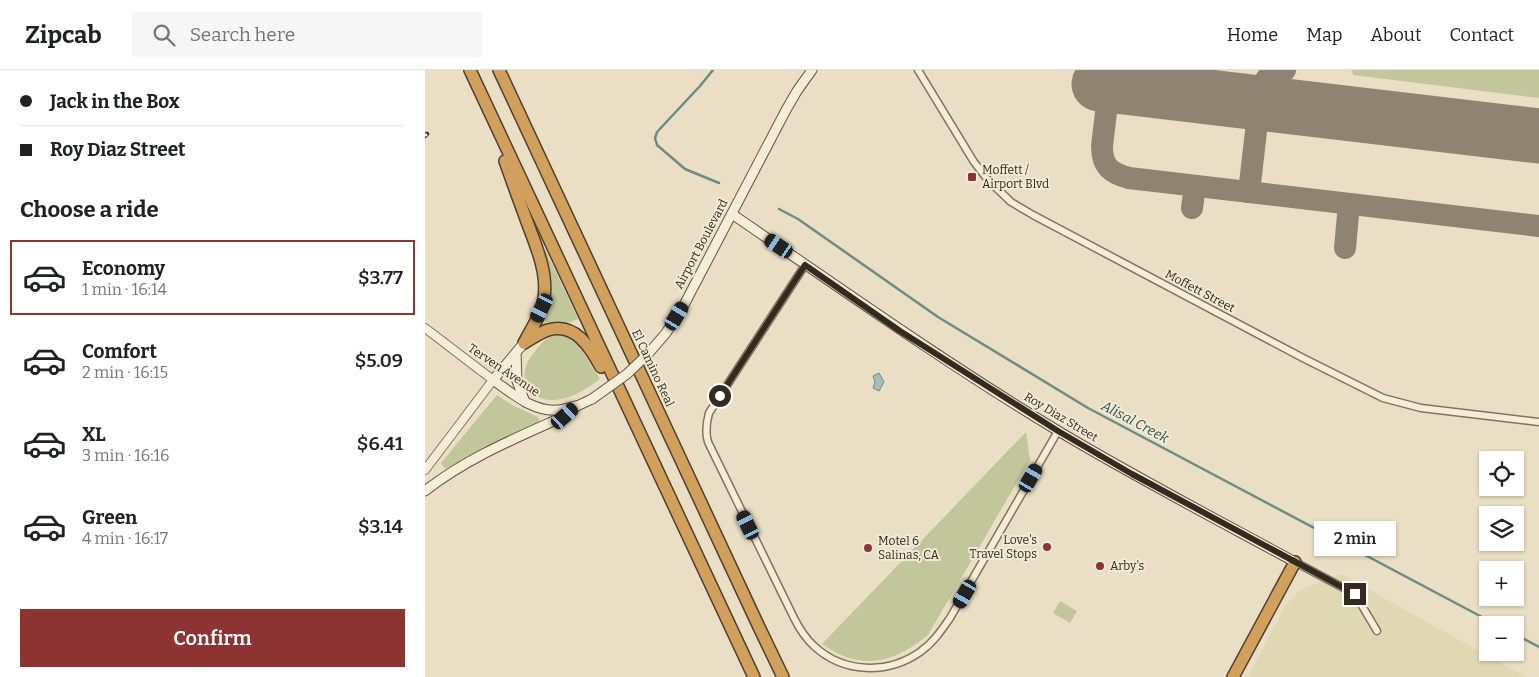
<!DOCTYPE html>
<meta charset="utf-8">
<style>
:root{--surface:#fff;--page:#f6f6f6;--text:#202124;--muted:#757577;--line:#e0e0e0;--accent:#8d3332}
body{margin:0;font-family:Bitter,serif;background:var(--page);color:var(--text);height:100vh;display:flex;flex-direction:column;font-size:19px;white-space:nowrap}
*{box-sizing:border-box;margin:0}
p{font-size:16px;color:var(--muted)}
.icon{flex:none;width:28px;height:28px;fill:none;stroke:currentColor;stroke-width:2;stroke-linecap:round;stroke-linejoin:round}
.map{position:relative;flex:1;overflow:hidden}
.sheet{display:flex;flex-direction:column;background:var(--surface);width:425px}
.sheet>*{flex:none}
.hud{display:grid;align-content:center;height:110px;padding:0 20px;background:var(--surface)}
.tools{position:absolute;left:1054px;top:381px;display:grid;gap:10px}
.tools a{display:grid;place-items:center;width:45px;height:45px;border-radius:0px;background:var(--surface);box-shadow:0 1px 4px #0004;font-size:25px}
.end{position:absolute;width:22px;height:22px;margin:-11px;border:6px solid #342a1f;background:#fff;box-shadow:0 0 0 2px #fff}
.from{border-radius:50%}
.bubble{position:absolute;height:35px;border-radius:0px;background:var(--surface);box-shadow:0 1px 4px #0004;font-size:16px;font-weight:600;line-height:35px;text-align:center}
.car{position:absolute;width:15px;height:30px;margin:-15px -8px;border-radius:6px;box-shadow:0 0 4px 1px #0007;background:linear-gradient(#222 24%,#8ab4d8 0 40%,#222 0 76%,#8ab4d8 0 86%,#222 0)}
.hud b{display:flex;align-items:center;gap:18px;height:48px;font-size:19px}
.hud b+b{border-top:1px solid var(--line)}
.hud i{width:12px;height:12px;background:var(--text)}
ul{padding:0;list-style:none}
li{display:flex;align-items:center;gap:15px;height:75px;margin:0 10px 8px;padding:0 10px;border:2px solid transparent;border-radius:0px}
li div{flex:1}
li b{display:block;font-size:19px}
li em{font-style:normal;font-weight:600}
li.selected{border-color:var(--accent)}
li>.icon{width:45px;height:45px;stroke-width:1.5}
h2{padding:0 20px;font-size:22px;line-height:60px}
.cta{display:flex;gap:10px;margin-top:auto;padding:10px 20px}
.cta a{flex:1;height:58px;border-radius:0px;background:var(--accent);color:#fff;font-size:20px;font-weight:600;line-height:58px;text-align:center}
header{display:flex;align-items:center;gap:30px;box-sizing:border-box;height:70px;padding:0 25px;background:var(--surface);border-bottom:1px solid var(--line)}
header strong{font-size:24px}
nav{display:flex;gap:28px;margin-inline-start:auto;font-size:18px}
.search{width:350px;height:45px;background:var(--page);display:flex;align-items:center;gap:12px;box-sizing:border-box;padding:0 18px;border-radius:0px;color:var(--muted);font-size:19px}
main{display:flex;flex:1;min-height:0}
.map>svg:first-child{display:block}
</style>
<header>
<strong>Zipcab</strong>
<div class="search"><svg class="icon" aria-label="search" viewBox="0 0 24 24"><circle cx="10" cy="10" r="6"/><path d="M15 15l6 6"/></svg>Search here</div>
<nav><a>Home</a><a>Map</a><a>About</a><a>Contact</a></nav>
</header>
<main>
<section class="sheet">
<div class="hud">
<b><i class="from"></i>Jack in the Box</b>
<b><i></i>Roy Diaz Street</b>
</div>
<h2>Choose a ride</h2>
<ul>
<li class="selected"><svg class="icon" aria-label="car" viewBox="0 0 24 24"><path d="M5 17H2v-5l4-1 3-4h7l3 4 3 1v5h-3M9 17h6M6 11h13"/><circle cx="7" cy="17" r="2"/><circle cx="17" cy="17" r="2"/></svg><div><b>Economy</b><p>1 min · 16:14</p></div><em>$3.77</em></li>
<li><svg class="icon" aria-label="car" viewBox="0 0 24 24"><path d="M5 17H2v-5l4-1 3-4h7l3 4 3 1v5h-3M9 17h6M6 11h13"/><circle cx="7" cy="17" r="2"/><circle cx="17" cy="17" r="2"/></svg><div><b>Comfort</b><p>2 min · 16:15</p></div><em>$5.09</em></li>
<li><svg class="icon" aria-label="car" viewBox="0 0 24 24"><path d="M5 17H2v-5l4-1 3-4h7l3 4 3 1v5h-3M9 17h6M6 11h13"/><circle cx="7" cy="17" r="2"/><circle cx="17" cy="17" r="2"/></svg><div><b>XL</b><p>3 min · 16:16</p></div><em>$6.41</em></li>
<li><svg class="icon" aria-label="car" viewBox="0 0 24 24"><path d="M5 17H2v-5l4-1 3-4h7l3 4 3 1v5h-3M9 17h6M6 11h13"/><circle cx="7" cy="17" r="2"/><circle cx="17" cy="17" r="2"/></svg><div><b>Green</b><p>4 min · 16:17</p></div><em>$3.14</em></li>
</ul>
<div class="cta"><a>Confirm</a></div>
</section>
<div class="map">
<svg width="1114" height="607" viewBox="0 0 1114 607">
<rect width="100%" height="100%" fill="#eadfc5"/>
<path fill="#dfd8b3" d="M916 504 1101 607H823L860 536 875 520Z"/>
<g fill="#c1c79a">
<path d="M927 0H1114V28L928 5Z"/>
<path d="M120 179 153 249C139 255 132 257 118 250 129 223 123 208 116 181Z"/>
<path d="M133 265H139L150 270 175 309C161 319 144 331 126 330 108 330 95 313 101 296 103 290 107 285 111 280 118 271 122 267 133 265Z"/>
<path d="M72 325 87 335 113 347 115 353 20 399 16 393Z"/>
<path d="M601 362 605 390 503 565C468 594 435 601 397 574Z"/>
<path d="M635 531 652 541 645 553 628 543Z"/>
</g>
<path fill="#a6beb7" stroke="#6e8b84" d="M454 303 459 312 454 321 448 318 450 312 448 306Z"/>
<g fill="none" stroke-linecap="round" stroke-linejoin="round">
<g stroke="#6e8b84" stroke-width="2.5">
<path d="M288 0 275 16 232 62 230 68 232 75 260 99 294 113"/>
<path d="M354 139 373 149 513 247 663 338 1072 555"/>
<path d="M1090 564 1114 577"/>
</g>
<g stroke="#8f8472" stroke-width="22">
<path d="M686 0 677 76C677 96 685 103 704 108L1114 156"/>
<path d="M824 122 836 18 842 8 860 0"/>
<path d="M767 138 770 116"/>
<path d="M920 178 924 134"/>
</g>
<path stroke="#8f8472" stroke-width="55" d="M674 14 1114 66"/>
<defs>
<g id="minor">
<path d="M493 0 549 92 563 110 586 132 608 145 878 288 958 328 996 338 1114 352"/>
<path d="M380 195 284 343C281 354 280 362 283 372L369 548C374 558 380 568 389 576 418 603 462 605 495 582 508 573 516 561 525 548L633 361"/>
<path d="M870 492 930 524 952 561"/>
</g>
<path id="tertiary" d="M0 258 68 310 0 400"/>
<g id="secondary">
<path d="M307 144C415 218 522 294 635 362 712 408 791 449 870 492"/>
<path d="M99 273 68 310C87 323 108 342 132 340 138 340 145 337 151 336"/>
<path d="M91 283 92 311 100 332"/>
<path d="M223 284 241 263 259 235 361 40 372 21 387 0"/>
<path d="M0 421C42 388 91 368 140 346L152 336 167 329"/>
</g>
<g id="motorway">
<path d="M45 0 329 607"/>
<path d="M74 0 333 555 358 607"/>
<path d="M80 91C87 111 94 130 101 149 110 174 123 201 119 228 117 244 106 259 99 273"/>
<path d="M99 273C106 269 114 263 123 260 150 252 165 277 176 297"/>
<path d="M808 607 870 492"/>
</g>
</defs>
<use href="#minor" stroke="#83725d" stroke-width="9"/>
<use href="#tertiary" stroke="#83725d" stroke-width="10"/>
<use href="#secondary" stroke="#655340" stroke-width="11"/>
<use href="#motorway" stroke="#514030" stroke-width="14"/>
<use href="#minor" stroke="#f5edd7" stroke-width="6"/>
<use href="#tertiary" stroke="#f5edd7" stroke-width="8"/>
<use href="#secondary" stroke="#f5edd7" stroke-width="9"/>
<use href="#motorway" stroke="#d2a05d" stroke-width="11"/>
<defs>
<path id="rail" d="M0 66 2 64"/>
</defs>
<use href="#rail" stroke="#342a1f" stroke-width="4.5"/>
<use href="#rail" stroke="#f2ead4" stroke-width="2.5" stroke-dasharray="8" stroke-linecap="butt"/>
<defs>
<path id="secondary-bridge" d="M167 329 202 304 223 284"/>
</defs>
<use href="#secondary-bridge" stroke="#655340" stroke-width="11" stroke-linecap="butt"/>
<use href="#secondary-bridge" stroke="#f5edd7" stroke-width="9"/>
</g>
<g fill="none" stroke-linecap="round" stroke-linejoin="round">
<path stroke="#342a1f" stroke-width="6" d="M295 326 380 195 475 261 633 361 707 404 930 524"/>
</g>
<g fill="#8d3332" stroke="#f2ead4" stroke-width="2">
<rect x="542" y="102" width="10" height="10" rx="2.5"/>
<circle cx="622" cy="477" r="5"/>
<circle cx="443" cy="478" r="5"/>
<circle cx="675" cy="496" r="5"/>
</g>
<g text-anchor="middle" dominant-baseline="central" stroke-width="4" stroke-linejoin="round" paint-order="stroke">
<g font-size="12" fill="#342a1f" stroke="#f2ead4" text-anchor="start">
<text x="557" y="100">Moffett /<tspan x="557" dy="14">Airport Blvd</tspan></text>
<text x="612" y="470" text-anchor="end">Love's<tspan x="612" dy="14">Travel Stops</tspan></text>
<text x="453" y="471">Motel 6<tspan x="453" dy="14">Salinas, CA</tspan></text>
<text x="685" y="496">Arby's</text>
</g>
<g font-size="12" fill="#342a1f" stroke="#f2ead4">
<text transform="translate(276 174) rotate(-62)">Airport Boulevard</text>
<text transform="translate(775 221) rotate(28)">Moffett Street</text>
<text transform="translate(228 298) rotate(65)">El Camino Real</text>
<text transform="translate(79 300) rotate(34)">Terven Avenue</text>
<text transform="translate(636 347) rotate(31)">Roy Diaz Street</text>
</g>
<g font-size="14" font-style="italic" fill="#305351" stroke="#f2ead4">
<text transform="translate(710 352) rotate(28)">Alisal Creek</text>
</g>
</g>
</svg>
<div class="tools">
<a><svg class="icon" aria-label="locate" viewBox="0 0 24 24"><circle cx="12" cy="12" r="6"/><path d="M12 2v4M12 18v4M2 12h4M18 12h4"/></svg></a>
<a><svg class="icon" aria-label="layers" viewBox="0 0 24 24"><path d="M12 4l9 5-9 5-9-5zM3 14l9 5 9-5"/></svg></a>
<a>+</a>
<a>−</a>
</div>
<i class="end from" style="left:295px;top:326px"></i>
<i class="end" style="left:930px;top:524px"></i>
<div class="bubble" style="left:889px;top:451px;width:82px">2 min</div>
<i class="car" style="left:354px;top:176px;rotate:304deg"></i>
<i class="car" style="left:117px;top:238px;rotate:207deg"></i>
<i class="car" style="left:252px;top:246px;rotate:31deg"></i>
<i class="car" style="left:140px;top:346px;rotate:48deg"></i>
<i class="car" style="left:606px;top:408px;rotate:30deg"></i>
<i class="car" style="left:323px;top:455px;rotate:334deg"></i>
<i class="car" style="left:540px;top:524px;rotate:210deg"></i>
</div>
</main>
